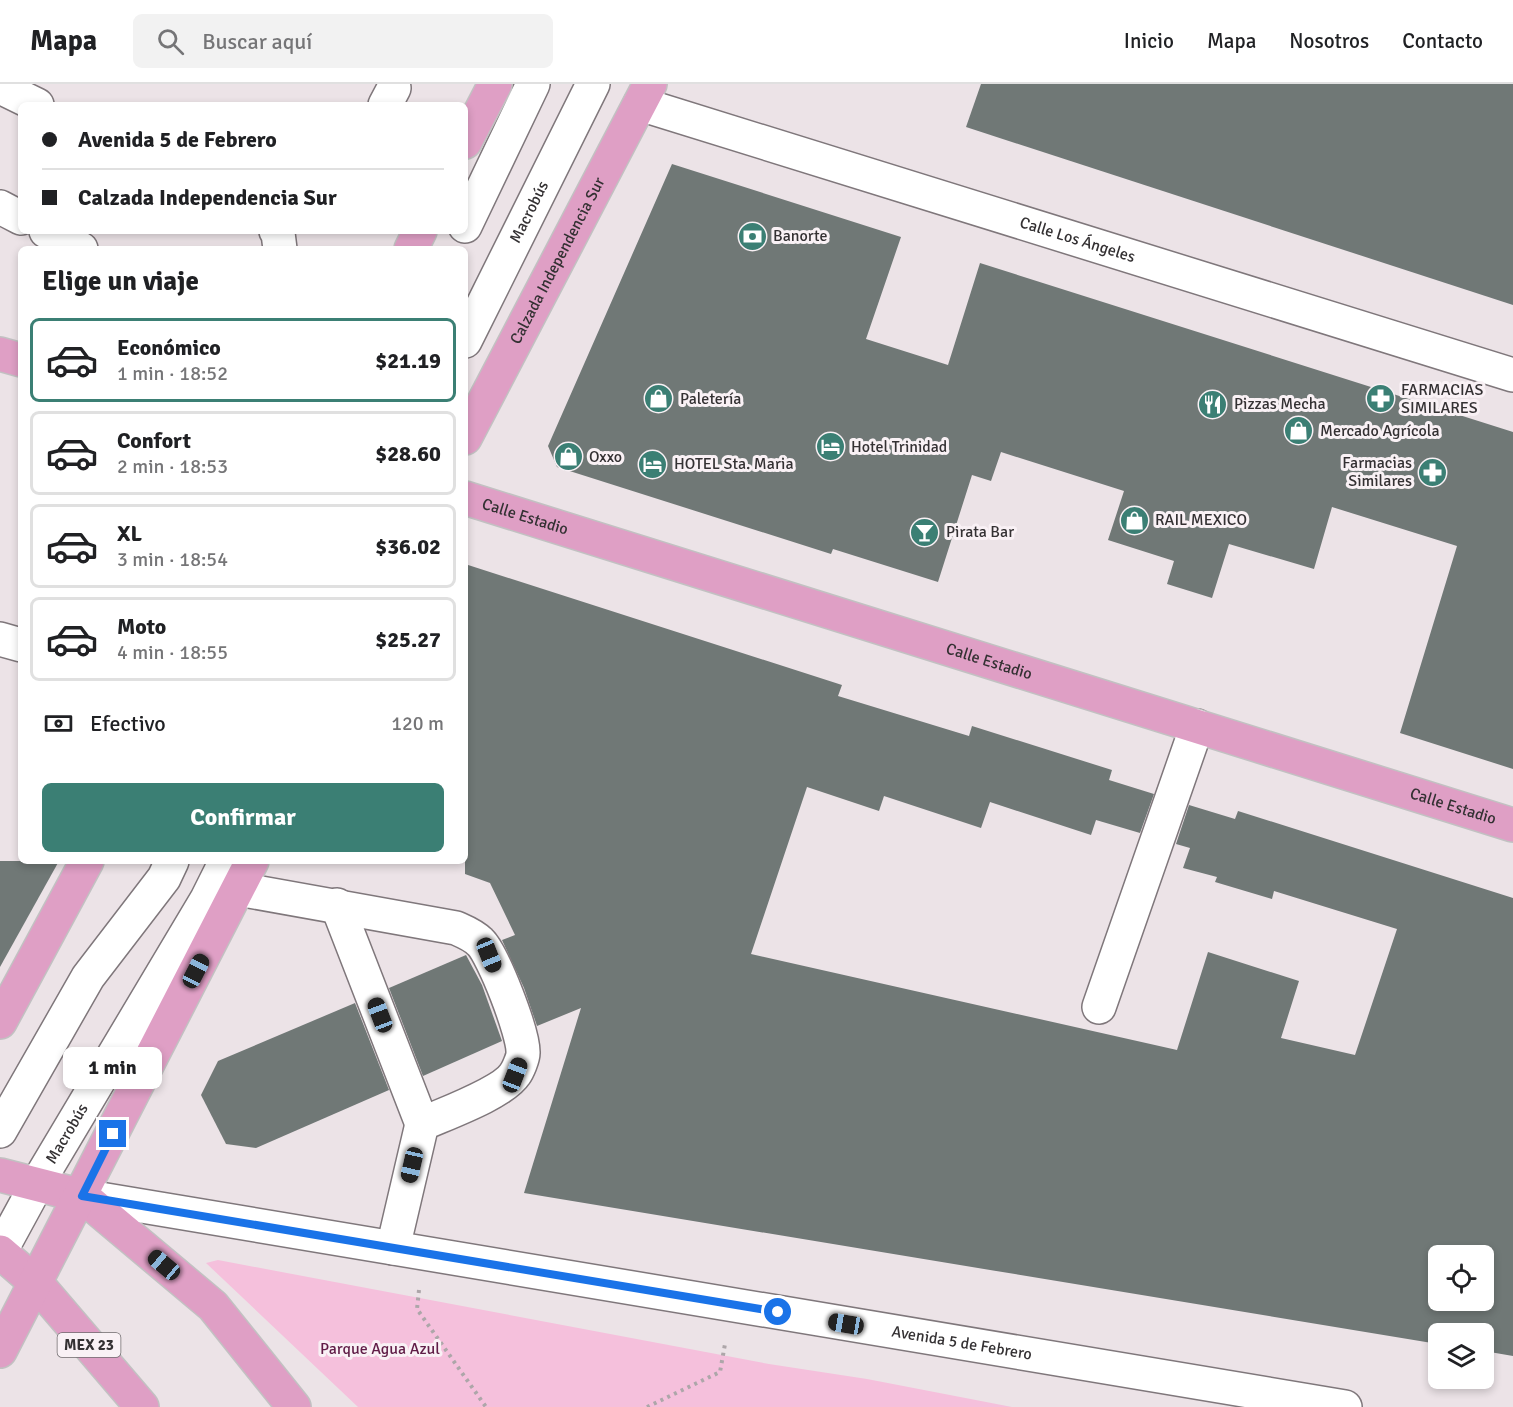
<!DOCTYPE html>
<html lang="es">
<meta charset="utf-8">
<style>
:root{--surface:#fff;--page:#f2f2f2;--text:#202124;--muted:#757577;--line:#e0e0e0;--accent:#3b7f74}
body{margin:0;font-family:Signika,sans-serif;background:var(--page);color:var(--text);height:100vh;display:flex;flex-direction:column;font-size:22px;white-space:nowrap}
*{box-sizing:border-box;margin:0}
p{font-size:20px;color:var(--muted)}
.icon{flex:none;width:33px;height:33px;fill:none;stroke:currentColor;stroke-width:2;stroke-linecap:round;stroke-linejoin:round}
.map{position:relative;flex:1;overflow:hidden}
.panel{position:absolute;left:18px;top:162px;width:450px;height:618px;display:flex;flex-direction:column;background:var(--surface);border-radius:9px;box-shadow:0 3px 9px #0003}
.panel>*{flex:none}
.banner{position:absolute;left:18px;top:18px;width:450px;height:132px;border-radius:9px;box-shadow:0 3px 9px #0003;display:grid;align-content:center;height:132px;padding:0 24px;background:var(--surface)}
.controls{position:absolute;left:1428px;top:1161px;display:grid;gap:12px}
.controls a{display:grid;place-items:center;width:66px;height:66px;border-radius:9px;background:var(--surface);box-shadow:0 3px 9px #0003;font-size:30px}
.end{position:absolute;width:27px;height:27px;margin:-14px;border:8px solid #1a73e8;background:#fff;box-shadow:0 0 0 3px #fff}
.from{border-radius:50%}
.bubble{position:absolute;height:42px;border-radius:9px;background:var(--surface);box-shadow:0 3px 9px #0003;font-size:20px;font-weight:700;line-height:42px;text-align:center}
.car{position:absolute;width:18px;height:36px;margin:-18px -9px;border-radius:8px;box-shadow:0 0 4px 2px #0007;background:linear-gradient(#222 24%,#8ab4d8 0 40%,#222 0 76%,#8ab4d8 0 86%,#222 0)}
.banner b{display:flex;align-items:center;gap:21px;height:57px;font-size:22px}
.banner b+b{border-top:2px solid var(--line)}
.banner i{width:15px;height:15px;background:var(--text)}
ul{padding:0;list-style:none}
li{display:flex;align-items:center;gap:18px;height:84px;margin:0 12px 9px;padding:0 12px;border:3px solid var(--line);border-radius:9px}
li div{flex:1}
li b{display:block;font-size:22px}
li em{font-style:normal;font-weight:700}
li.on{border-color:var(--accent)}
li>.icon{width:54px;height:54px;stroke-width:1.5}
h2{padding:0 24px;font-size:27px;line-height:72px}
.pay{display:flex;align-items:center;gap:15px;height:66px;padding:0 24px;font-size:22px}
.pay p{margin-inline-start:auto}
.button{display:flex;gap:12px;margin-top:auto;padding:12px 24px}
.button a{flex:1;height:69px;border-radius:9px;background:var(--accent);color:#fff;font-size:24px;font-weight:700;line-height:69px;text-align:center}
header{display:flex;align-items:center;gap:36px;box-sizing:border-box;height:84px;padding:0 30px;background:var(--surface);border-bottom:2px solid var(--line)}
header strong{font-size:28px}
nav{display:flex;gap:33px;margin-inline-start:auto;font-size:21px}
.search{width:420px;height:54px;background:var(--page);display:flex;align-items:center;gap:15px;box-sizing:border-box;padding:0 21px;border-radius:9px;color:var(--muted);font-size:22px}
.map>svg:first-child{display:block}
</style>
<header>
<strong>Mapa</strong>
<div class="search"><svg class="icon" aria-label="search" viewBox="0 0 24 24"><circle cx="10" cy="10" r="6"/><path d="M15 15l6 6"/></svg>Buscar aquí</div>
<nav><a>Inicio</a><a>Mapa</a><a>Nosotros</a><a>Contacto</a></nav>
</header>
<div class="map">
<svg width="1513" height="1323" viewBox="0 0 1513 1323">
<rect width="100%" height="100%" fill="#ece3e7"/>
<path fill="#f5c0dc" d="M218 1176 769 1280 867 1295 1012 1323H358L206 1179Z"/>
<g fill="#707876" fill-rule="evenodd">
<path d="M981 0H1513V221L966 43Z"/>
<path d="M672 80 901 153 866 255 948 281 980 179 1513 348V685L1400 649 1457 462 1332 423 1314 485 1229 460 1212 514 1167 500 1174 477 1108 456 1124 407 1001 368 991 397 972 391 938 498 833 465 831 470 557 383 548 362Z"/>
<path d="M465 480 842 601 838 612 969 652 972 642 1112 686 1109 696 1154 710 1140 749 1096 736 1091 751 990 718 981 744 884 712 879 727 807 703 751 870 1177 966 1208 868 1299 897 1281 954 1355 971 1397 845 1274 807 1272 815 1215 798 1217 793 1183 784 1190 764 1176 760 1189 721 1235 735 1238 727 1513 814V1272L1484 1267V1250H1438V1260L524 1109 581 924 537 942 524 904 502 856 515 851 490 799 465 790ZM1438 1172H1484V1216H1438Z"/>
<path d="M0 777H59L0 883Z"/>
<path d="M466 871 482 901 502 957 423 992 389 904Z"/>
<path d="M355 919 389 1006 256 1064 226 1060 201 1011 218 977Z"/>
</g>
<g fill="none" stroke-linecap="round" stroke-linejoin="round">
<defs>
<g id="minor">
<path d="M0 3 37 21"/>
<path id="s1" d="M640 20 1513 291"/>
<path d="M385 21 394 4"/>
<path d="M0 123 21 134"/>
<path d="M465 142 533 0"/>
<path d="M46 147 81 165"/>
<path d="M276 147 278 149 280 165"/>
<path id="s2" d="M465 257 593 0"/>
<path d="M0 555 21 561"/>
<path d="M238 805 456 844C465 848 473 851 480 858 493 870 524 950 523 969 523 974 518 986 515 990 503 1009 444 1030 422 1040L393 1164"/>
<path d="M337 821 422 1040"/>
<path d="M1099 923 1197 642"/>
<path d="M0 1047 88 893 164 794 172 777"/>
<path id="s3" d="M82 1112 1345 1323"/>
<path id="s4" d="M0 1168 37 1100 207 815 226 777"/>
</g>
<g id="major">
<path d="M465 58 495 0"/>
<path d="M411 165 420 147"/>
<path d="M0 270 21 276"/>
<path id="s5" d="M465 354 650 0"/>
<path id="s6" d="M465 414 1513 741"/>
<path d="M0 938 87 777"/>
<path d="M0 1091 82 1112 213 1222 294 1323"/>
<path d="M0 1168 36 1199 142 1323"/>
<path d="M0 1267 252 777"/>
</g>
</defs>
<use href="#minor" stroke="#7f777b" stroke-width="36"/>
<use href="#major" stroke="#c2c1c2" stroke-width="36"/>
<g stroke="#ada6a9" stroke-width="4" stroke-dasharray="3 4.5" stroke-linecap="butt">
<path d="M419 1206 417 1225 486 1323"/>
<path d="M647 1323 720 1288 725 1260"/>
</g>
<use href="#minor" stroke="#fff" stroke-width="33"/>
<use href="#major" stroke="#df9fc5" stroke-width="33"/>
</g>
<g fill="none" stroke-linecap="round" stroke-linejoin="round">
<path stroke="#1a73e8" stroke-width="8" d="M113 1050 82 1112 778 1228"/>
</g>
<defs>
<symbol id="bank-disc" viewBox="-11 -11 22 22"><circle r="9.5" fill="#3b7f74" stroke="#f9f1f5"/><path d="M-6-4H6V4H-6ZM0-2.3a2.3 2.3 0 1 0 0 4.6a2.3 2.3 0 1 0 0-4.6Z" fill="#fff"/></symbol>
<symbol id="shop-disc" viewBox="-11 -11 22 22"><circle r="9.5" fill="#3b7f74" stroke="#f9f1f5"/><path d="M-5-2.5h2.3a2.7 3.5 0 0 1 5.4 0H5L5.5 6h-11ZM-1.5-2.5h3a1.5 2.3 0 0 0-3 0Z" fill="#fff"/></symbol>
<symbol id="pharmacy-disc" viewBox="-11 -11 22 22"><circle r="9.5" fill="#3b7f74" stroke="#f9f1f5"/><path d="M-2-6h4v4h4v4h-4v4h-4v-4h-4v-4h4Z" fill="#fff"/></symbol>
<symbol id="restaurant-disc" viewBox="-11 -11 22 22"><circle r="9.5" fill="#3b7f74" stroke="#f9f1f5"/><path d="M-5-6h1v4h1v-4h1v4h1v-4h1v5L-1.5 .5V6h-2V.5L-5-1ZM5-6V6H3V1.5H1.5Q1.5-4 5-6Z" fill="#fff"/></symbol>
<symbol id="hotel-disc" viewBox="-11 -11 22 22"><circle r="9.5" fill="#3b7f74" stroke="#f9f1f5"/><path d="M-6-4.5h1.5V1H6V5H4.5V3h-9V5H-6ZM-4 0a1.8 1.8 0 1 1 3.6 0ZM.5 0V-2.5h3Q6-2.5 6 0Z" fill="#fff"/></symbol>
<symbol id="bar-disc" viewBox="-11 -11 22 22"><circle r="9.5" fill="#3b7f74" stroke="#f9f1f5"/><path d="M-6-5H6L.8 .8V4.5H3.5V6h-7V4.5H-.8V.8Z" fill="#fff"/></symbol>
</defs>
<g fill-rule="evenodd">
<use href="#bank-disc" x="736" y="136" width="33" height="33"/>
<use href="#shop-disc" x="642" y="298" width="33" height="33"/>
<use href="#pharmacy-disc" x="1364" y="298" width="33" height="33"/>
<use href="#restaurant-disc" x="1196" y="304" width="33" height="33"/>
<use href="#shop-disc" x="1282" y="330" width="33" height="33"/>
<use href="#hotel-disc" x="814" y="346" width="33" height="33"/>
<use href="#shop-disc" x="552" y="356" width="33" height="33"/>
<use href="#hotel-disc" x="636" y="364" width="33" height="33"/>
<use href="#pharmacy-disc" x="1416" y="372" width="33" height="33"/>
<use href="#shop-disc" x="1118" y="420" width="33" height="33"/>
<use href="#bar-disc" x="908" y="432" width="33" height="33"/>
</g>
<g text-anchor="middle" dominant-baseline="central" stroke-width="6" stroke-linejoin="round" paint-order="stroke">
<rect fill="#f9f1f5" stroke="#6f6b6d" stroke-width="1.5" x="57.5" y="1249" width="63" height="24" rx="4.5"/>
<g font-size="15" font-weight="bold" fill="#343133">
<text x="89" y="1261">MEX 23</text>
</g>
<g font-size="16" fill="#343133" stroke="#f9f1f5">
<text stroke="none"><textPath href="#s2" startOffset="144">Macrobús</textPath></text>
<text stroke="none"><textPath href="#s1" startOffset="458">Calle Los Ángeles</textPath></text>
<text stroke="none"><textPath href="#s5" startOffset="200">Calzada Independencia Sur</textPath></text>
<text stroke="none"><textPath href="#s6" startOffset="63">Calle Estadio</textPath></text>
<text stroke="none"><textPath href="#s6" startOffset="549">Calle Estadio</textPath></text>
<text stroke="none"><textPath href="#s6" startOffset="1035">Calle Estadio</textPath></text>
<text stroke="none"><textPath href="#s4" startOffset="136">Macrobús</textPath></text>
<text stroke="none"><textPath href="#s3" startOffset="892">Avenida 5 de Febrero</textPath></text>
</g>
<g font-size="16" fill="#343133" stroke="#f9f1f5" text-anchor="start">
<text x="773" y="152">Banorte</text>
<text x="1401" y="306">FARMACIAS<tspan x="1401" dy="18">SIMILARES</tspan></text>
<text x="680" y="315">Paletería</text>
<text x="1234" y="320">Pizzas Mecha</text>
<text x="1320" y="347">Mercado Agrícola</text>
<text x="851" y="363">Hotel Trinidad</text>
<text x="589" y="373">Oxxo</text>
<text x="1412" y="379" text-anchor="end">Farmacias<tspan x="1412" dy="18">Similares</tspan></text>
<text x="674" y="380">HOTEL Sta. Maria</text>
<text x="1155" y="436">RAIL MEXICO</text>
<text x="946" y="448">Pirata Bar</text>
</g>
<g font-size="16" fill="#601d47" stroke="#f9f1f5">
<text x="380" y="1265">Parque Agua Azul</text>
</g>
</g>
</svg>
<div class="controls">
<a><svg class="icon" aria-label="locate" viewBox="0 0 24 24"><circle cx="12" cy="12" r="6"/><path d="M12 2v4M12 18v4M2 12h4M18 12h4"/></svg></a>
<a><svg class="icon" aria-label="layers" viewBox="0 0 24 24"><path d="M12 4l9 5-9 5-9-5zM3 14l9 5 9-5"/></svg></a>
</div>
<i class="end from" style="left:778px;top:1228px"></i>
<i class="end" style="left:113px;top:1050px"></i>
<div class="bubble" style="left:63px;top:963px;width:99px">1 min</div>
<i class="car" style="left:489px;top:871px;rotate:158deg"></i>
<i class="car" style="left:196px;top:887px;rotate:27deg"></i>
<i class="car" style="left:380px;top:931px;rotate:339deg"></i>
<i class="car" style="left:515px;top:991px;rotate:21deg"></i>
<i class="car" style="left:412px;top:1081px;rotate:193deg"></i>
<i class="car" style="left:164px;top:1181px;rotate:310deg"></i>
<i class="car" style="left:846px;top:1240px;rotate:280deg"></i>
<div class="banner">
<b><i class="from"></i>Avenida 5 de Febrero</b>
<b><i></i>Calzada Independencia Sur</b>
</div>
<section class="panel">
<h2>Elige un viaje</h2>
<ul>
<li class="on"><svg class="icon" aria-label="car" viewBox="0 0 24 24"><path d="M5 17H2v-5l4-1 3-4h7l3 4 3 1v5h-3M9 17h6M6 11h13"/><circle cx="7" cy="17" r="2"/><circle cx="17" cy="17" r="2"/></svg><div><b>Económico</b><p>1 min · 18:52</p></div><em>$21.19</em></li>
<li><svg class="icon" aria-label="car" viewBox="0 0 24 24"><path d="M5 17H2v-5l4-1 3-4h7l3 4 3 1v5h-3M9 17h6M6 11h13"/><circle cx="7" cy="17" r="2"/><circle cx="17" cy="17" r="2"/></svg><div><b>Confort</b><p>2 min · 18:53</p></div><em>$28.60</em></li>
<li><svg class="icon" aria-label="car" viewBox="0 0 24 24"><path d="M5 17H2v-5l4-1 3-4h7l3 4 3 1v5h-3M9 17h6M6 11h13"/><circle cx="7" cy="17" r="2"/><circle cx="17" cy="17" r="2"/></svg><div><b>XL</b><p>3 min · 18:54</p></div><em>$36.02</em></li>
<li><svg class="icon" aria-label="car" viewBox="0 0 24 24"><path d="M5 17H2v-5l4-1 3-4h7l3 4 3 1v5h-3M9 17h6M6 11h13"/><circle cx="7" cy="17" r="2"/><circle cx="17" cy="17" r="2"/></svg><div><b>Moto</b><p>4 min · 18:55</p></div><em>$25.27</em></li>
</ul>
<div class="pay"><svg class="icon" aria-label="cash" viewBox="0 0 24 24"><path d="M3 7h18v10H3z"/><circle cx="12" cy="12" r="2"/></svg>Efectivo<p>120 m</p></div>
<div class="button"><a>Confirmar</a></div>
</section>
</div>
